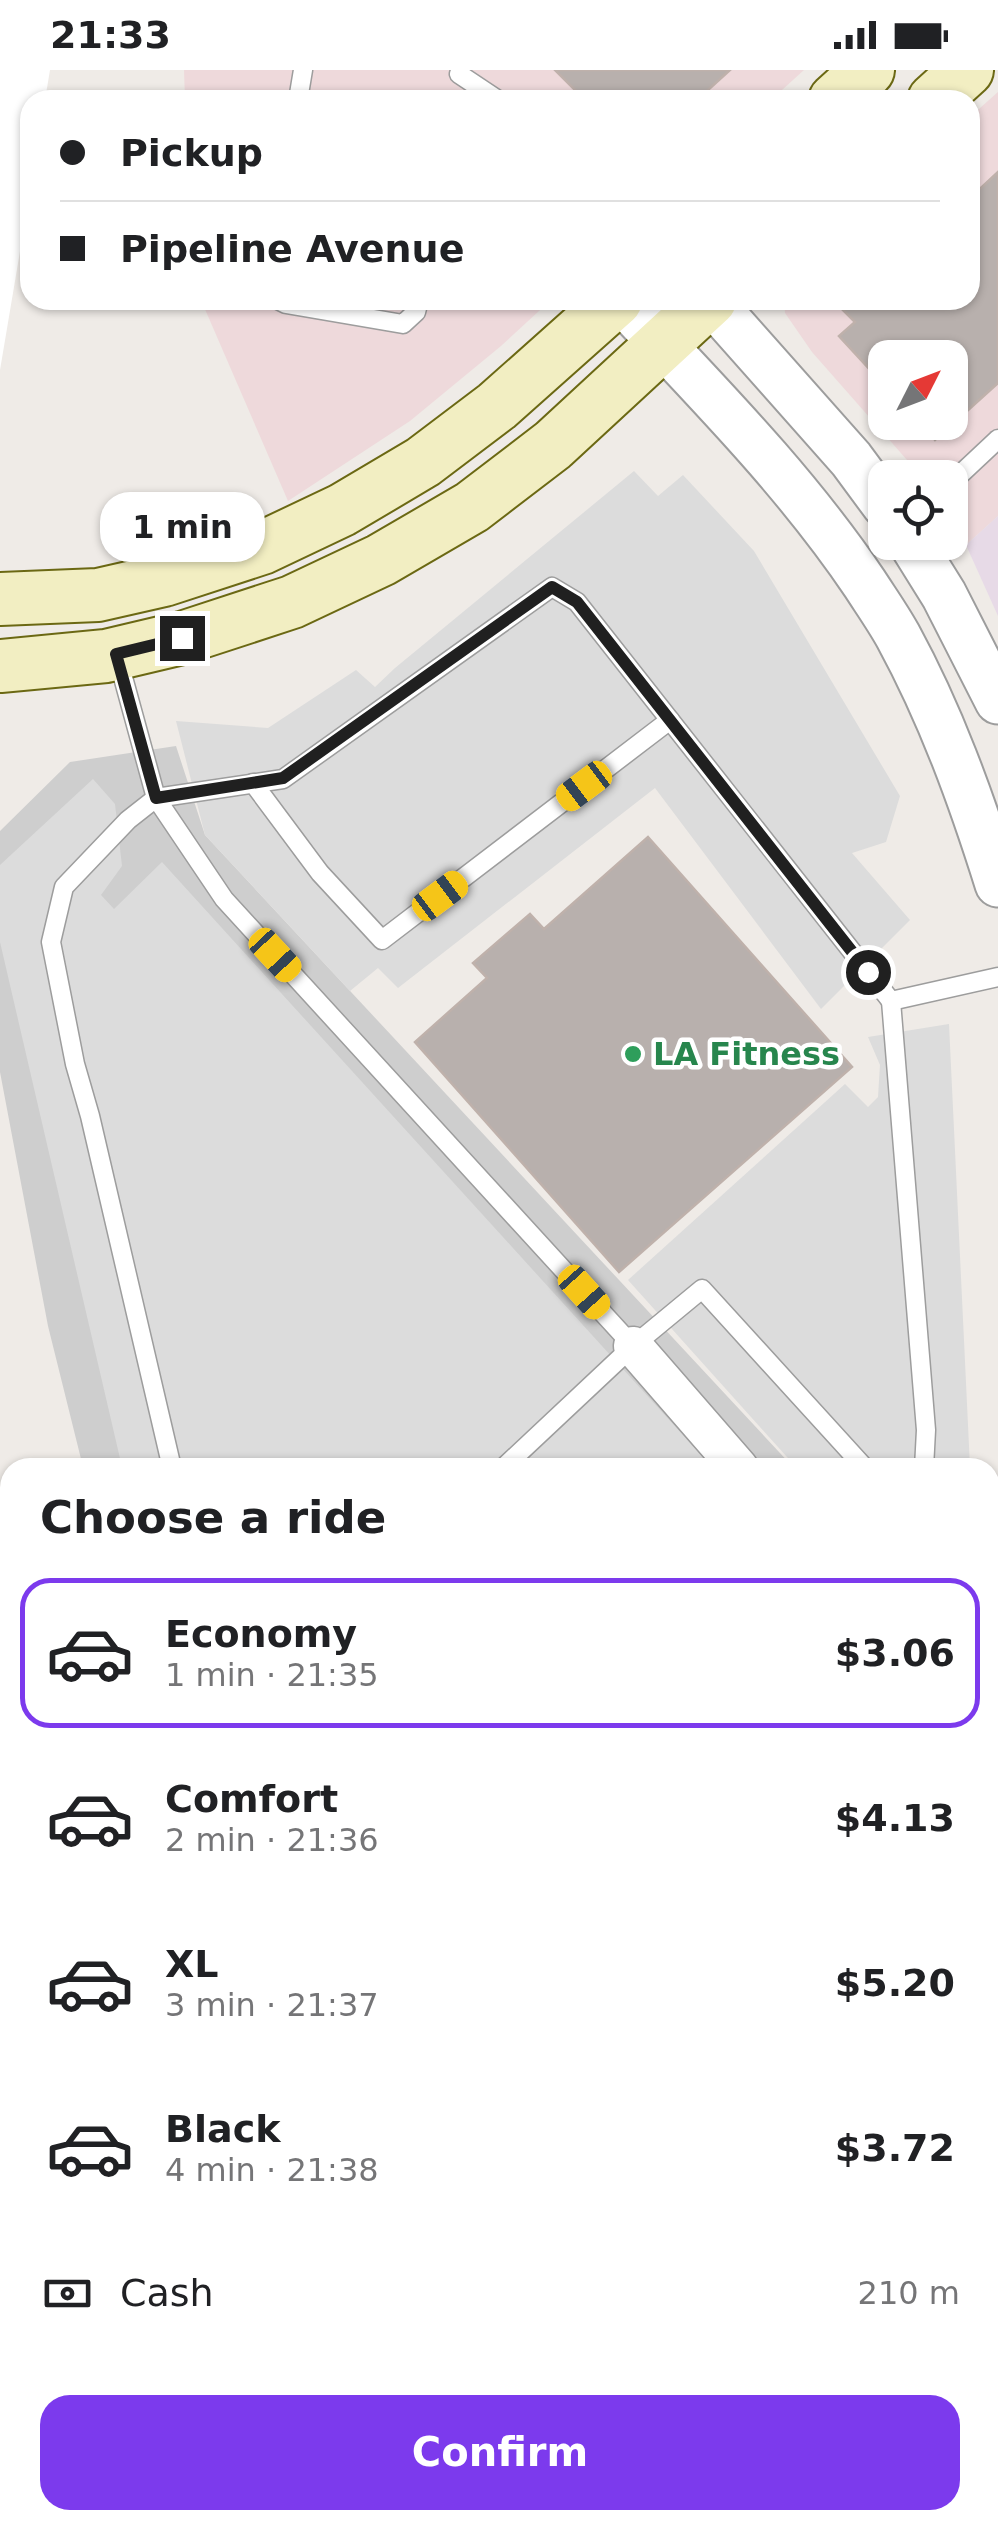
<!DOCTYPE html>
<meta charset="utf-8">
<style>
:root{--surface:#fff;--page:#f2f2f2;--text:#202124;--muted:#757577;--line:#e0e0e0;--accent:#7c3aed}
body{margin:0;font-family:"DejaVu Sans",sans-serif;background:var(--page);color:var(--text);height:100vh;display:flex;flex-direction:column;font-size:38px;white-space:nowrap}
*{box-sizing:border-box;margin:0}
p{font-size:32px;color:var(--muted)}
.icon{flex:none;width:55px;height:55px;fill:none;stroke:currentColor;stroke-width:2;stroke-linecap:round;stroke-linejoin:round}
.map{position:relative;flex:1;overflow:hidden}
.panel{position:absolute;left:0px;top:1388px;width:1000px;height:1072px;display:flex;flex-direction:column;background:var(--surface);border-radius:30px 30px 0 0;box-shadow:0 2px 8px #0004}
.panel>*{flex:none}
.guide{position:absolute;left:20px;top:20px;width:960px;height:220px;border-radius:30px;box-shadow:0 2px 8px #0004;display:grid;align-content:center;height:220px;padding:0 40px;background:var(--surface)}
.needle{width:65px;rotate:48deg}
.fabs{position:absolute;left:868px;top:270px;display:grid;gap:20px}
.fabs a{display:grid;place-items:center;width:100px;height:100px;border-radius:20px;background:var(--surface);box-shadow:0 2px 8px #0004;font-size:50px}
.end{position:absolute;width:45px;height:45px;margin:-22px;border:12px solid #202020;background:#fff;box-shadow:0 0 0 5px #fff}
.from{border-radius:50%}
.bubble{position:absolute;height:70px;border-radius:30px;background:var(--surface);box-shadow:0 2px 8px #0004;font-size:32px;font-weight:800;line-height:70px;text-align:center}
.car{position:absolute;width:30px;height:60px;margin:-30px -15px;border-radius:12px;box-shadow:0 0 8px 2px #0007;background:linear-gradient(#f5c518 24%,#345 0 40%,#f5c518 0 76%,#345 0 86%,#f5c518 0)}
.guide b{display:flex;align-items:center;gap:35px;height:95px;font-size:38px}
.guide b+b{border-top:2px solid var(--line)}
.guide i{width:25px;height:25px;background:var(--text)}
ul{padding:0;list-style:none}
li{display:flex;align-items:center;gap:30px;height:150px;margin:0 20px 15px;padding:0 20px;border:5px solid transparent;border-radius:30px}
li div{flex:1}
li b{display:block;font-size:38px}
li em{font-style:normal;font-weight:800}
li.active{border-color:var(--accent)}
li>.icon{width:90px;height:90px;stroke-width:1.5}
h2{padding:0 40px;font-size:45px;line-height:120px}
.pay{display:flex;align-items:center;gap:25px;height:110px;padding:0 40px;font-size:38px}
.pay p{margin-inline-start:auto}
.button{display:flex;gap:20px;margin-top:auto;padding:20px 40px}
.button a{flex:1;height:115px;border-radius:30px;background:var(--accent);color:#fff;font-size:40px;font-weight:800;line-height:115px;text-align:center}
.status{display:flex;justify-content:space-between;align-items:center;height:70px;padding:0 50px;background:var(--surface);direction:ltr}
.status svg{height:28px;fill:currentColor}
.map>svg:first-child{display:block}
</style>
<div class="status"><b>21:33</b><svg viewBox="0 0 49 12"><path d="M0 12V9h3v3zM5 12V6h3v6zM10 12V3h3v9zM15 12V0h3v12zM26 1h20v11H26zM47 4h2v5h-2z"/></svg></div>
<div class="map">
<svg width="998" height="2459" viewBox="0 0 998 2459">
<rect width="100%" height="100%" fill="#efebe7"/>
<g fill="#eed9db" fill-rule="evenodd">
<path d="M184 0H804L771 30H185Z"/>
<path d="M998 22V446L966 475 950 447V408L922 407 812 282 785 243 784 230H970V47ZM885 288H950V352H885Z"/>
<path d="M201 230H551L501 276 410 351 288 431Z"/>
</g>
<path fill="#e7dae7" d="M998 446V546L966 475Z"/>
<g fill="#cecece">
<path d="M176 676 205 765 793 1397H83L48 1256 0 1002V761L70 692Z"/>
<path d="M990 1611 998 1620V2459H477L472 2450H990Z"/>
</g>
<g fill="#dcdcdc">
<path d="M634 401 658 426 683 405 754 481 900 726 886 772 852 783 910 850 821 939 655 718 398 918 378 898 350 921 205 765 176 651 268 658 356 600 375 617 395 598Z"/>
<path d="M93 709 115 734 122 796 101 825 114 839 162 792 712 1397H122L0 872V795Z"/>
<path d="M949 954 970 1397H796L628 1210 845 1014 868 1037 878 1027 880 995 868 967Z"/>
<path d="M991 1721 998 1729V1884L990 1868Z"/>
<path d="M510 2450H604L609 2459H515Z"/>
</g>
<path fill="#fff" d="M0 0H50L45 30H30V122L0 300Z"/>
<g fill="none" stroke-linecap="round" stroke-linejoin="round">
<g stroke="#add3d7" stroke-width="11">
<path d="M0 1539 10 1591"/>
<path d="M332 2450 336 2459"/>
</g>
</g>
<g fill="#b8b0ad" stroke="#bfb1ab" stroke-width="2.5">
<path d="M555 0H730L697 30H585Z"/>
<path d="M998 102V313L935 370 919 352H950V288H885V316L839 266 855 252 839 236 846 230H970V128Z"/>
<path d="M648 767 852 997 619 1202 415 972 487 908 473 893 530 844 544 859Z"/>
<path d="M990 2180 998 2181V2395H990Z"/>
</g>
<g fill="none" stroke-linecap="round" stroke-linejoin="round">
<defs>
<g id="service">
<path d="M459 4 498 30"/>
<path d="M298 30 303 0"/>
<path d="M278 230 286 234 403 254 416 242 419 230"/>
<path d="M950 414 998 369"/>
<path d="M118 589 156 728 224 829 633 1276"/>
<path d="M253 713 320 803 382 870 670 650"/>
<path d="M891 931 926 1360 924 1398"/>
<path d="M172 1398 90 1046 75 994 51 872 64 817 128 750 156 728 283 709 552 517 577 532 891 931 998 907"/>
<path d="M503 1398 633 1276 702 1219 865 1398"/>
<path d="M530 2450 536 2459"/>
</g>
<g id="minor">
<path d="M633 1276 739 1398"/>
<path d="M990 1570 998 1568"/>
</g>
<g id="tertiary">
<path d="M621 230C706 321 795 410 865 514 876 531 888 548 898 566 941 645 971 728 998 814"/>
<path d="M710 230 851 389 885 435"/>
<path d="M911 472 944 525 998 631"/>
</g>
<g id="secondary">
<path d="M835 30 868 0"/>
<path d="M934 30 967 0"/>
<path d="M0 529 98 525 164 510 262 478 342 440 423 392 497 336 616 230"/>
<path d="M0 596 106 586 182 568 292 532 381 490 472 437 553 375 710 230"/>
</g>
</defs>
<use href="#service" stroke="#9d9d9d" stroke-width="21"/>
<use href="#minor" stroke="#9d9d9d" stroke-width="41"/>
<use href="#tertiary" stroke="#9d9d9d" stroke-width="49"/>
<use href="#secondary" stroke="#6b6813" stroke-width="56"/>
<path stroke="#e97e82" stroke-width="6" stroke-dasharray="5 5" stroke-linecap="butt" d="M990 2157H998"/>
<use href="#service" stroke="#fff" stroke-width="18"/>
<use href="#minor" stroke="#fff" stroke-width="38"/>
<use href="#tertiary" stroke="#fff" stroke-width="45"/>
<use href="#secondary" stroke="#f2eec2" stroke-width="52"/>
</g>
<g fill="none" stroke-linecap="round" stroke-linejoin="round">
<path stroke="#202020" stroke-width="12" d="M182 568 116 584 156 728 283 708 552 517 577 532 868 902"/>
</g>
<circle fill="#2e9e5b" stroke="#fff" stroke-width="4" cx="633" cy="984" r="10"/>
<g text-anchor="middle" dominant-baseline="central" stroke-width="9" stroke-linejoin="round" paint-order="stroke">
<g font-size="32" font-weight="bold" fill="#27864d" stroke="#fff" text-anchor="start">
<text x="653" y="984">LA Fitness</text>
</g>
</g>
</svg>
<div class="fabs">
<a><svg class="needle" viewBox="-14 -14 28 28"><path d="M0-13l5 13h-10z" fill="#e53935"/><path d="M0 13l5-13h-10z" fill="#757577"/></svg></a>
<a><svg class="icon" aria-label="locate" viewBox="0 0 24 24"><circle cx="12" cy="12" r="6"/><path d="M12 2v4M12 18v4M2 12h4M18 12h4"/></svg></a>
</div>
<i class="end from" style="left:868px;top:902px"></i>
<i class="end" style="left:182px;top:568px"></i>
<div class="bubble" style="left:100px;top:422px;width:165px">1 min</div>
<i class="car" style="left:584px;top:716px;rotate:233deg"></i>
<i class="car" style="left:440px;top:826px;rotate:53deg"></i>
<i class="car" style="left:275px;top:885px;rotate:137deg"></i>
<i class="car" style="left:584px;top:1222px;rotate:138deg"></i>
<div class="guide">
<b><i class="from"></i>Pickup</b>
<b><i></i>Pipeline Avenue</b>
</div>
<section class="panel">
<h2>Choose a ride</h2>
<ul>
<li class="active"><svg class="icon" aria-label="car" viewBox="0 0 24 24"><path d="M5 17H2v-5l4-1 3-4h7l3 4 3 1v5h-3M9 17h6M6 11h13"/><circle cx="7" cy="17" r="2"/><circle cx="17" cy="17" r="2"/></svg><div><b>Economy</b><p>1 min · 21:35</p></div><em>$3.06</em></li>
<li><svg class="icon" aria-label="car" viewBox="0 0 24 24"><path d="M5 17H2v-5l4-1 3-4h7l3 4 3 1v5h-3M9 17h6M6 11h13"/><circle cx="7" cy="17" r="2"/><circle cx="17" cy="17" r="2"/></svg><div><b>Comfort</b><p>2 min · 21:36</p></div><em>$4.13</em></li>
<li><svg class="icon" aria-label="car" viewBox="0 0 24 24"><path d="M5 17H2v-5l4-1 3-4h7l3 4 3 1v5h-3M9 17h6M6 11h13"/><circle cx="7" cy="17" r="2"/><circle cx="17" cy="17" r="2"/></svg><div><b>XL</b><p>3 min · 21:37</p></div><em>$5.20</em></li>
<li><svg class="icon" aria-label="car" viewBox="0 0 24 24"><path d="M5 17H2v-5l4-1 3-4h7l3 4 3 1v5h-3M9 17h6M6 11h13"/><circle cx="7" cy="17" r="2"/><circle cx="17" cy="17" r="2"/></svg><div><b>Black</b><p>4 min · 21:38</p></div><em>$3.72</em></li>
</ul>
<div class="pay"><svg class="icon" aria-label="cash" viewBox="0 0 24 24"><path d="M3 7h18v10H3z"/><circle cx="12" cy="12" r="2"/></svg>Cash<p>210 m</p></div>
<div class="button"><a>Confirm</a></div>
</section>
</div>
